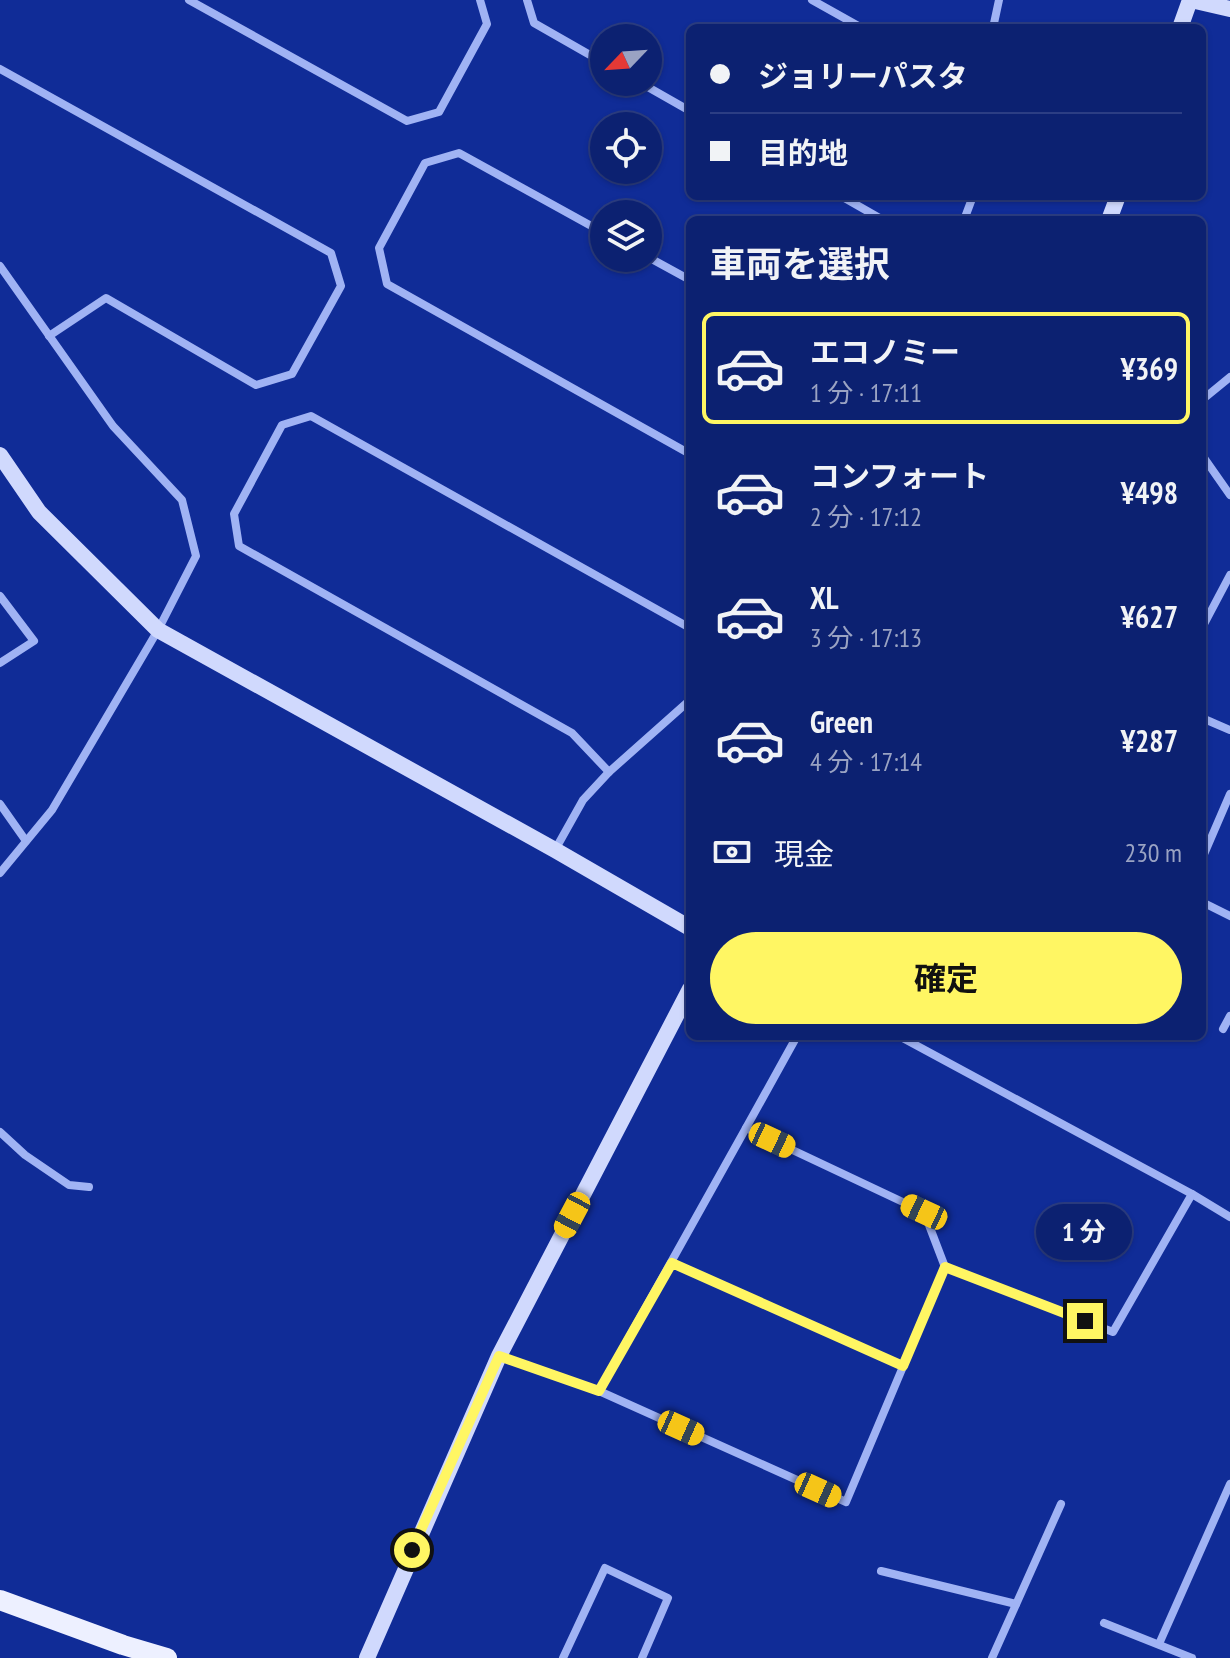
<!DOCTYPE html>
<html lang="ja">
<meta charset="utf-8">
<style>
:root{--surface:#0c2171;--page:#152976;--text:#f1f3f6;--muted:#9aa3c3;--line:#2c3e84;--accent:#fff663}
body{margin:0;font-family:"PT Sans Narrow","Noto Sans JP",sans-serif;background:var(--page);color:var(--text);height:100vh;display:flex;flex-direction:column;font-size:30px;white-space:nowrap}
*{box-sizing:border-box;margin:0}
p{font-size:26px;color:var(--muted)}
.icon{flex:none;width:44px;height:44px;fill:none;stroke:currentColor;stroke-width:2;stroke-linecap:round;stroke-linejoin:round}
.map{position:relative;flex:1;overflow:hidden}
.panel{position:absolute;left:686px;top:216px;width:520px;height:824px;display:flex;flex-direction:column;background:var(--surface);border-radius:12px;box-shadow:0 2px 6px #0004,0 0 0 2px var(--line)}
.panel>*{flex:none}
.banner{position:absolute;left:686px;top:24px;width:520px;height:176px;border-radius:12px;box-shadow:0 2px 6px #0004,0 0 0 2px var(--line);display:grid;align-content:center;height:176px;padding:0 24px;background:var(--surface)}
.needle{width:52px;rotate:245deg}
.controls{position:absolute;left:590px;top:24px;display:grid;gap:16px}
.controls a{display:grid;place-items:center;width:72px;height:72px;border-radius:50%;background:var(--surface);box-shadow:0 2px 6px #0004,0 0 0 2px var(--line);font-size:40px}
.end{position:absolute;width:36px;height:36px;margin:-18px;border:10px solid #fff663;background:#111;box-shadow:0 0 0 4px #111}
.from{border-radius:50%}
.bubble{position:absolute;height:56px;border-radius:28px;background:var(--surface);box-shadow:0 2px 6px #0004,0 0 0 2px var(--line);font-size:26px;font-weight:700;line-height:56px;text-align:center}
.car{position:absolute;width:24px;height:48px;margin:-24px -12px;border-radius:10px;box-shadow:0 0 6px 2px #0007;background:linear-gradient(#f5c518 24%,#345 0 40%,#f5c518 0 76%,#345 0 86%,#f5c518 0)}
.banner b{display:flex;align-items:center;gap:28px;height:76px;font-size:30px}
.banner b+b{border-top:2px solid var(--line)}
.banner i{width:20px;height:20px;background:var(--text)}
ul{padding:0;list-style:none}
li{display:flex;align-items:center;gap:24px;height:112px;margin:0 16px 12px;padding:0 8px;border:4px solid transparent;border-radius:12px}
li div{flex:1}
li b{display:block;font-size:30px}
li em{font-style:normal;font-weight:700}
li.current{border-color:var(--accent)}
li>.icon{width:72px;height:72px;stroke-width:1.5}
h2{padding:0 24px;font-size:36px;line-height:96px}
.pay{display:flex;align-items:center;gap:20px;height:88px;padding:0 24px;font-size:30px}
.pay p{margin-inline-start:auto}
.cta{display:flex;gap:16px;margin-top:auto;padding:16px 24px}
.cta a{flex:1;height:92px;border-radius:48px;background:var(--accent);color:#111;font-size:32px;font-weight:700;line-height:92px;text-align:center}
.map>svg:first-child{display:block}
</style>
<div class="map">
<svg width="1230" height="1658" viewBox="0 0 1230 1658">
<rect width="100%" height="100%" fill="#102c97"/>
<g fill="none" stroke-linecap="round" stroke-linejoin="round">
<g stroke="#a0b3f4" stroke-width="8">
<path d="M189 0 407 121 439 112 487 24 480 0"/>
<path d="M527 0 534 23 604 63"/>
<path d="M812 0 862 28"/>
<path d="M993 28 999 0"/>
<path d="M0 69 331 253 341 286 292 374 256 385 106 298 49 336"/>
<path d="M639 82 690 111"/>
<path d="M841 196 883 220"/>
<path d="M964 220 973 196"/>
<path d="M604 233 459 153 425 163 379 248 387 284 690 454"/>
<path d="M648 257 690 280"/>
<path d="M0 266 113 426 182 500 196 556 158 630 52 810 0 873"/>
<path d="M1202 400 1230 377"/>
<path d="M1202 455 1230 495"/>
<path d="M0 596 34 641 0 663"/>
<path d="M1202 628 1230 575"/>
<path d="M1202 718 1230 730"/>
<path d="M609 772 572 733 239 546 234 514 282 425 311 416 690 628"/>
<path d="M0 804 26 841"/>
<path d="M555 850 583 800 609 772 690 700"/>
<path d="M1202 859 1230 794"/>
<path d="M1202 902 1230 916"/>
<path d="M1223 1029 1230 1016"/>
<path d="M797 1036 746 1128 924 1212 945 1267"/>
<path d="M899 1036 1192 1194 1230 1217"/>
<path d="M0 1132 25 1155 69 1185 89 1187"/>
<path d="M672 1263 903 1366"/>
<path d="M499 1356 599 1391 846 1502 945 1267 1113 1332 1192 1194"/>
<path d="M599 1391 746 1128"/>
<path d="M881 1571 1016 1604"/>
<path d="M1104 1623 1192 1658"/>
<path d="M1159 1644 1230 1484"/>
<path d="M563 1658 605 1568 668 1598 642 1658"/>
<path d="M992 1658 1061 1504"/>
</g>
<g stroke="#d0d9fd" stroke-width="16">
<path d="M1191 0 1230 9"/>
<path d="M1180 28 1190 0"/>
<path d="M1109 220 1118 196"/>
<path d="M0 455 39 512 158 630 555 850 690 928"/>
<path d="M367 1658 499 1356 690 989"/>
</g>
<path stroke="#edf0ff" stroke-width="20" d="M0 1600 123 1645 167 1658"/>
</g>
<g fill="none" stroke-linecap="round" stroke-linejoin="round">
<path stroke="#fff663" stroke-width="10" d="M412 1550 499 1356 599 1391 672 1263 903 1366 945 1267 1085 1321"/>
</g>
</svg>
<div class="controls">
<a><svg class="needle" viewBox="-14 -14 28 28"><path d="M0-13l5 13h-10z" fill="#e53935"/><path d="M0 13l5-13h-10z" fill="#9aa3c3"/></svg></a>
<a><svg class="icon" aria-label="locate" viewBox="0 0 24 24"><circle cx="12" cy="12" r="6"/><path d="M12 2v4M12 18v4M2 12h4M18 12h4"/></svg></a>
<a><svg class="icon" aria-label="layers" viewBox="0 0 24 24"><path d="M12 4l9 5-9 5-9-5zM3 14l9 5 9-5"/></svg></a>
</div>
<i class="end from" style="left:412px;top:1550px"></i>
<i class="end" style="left:1085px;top:1321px"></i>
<div class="bubble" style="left:1036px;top:1204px;width:96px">1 分</div>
<i class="car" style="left:772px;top:1140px;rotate:115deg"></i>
<i class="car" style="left:924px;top:1212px;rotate:295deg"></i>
<i class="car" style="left:572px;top:1215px;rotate:208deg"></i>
<i class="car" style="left:681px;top:1428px;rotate:114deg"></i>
<i class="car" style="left:818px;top:1490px;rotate:114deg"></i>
<div class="banner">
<b><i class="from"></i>ジョリーパスタ</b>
<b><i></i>目的地</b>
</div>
<section class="panel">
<h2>車両を選択</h2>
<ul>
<li class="current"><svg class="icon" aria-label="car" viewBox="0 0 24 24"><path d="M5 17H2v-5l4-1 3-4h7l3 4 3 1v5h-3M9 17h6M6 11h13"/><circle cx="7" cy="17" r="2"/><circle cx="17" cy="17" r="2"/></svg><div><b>エコノミー</b><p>1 分 · 17:11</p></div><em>¥369</em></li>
<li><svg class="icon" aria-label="car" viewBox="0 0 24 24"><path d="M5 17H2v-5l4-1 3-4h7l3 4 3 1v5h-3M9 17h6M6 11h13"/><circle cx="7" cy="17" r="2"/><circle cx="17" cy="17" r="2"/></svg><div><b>コンフォート</b><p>2 分 · 17:12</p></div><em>¥498</em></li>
<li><svg class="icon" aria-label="car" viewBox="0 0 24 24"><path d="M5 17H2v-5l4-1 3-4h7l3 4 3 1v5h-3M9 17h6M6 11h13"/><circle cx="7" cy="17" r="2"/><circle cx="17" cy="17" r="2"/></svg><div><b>XL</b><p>3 分 · 17:13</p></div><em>¥627</em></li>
<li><svg class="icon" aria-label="car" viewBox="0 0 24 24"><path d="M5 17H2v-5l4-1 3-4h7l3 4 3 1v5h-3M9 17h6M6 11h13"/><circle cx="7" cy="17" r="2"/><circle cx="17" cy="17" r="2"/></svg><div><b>Green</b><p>4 分 · 17:14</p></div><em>¥287</em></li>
</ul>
<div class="pay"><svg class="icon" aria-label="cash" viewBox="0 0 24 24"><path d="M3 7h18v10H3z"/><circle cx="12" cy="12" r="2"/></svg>現金<p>230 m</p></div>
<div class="cta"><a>確定</a></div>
</section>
</div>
